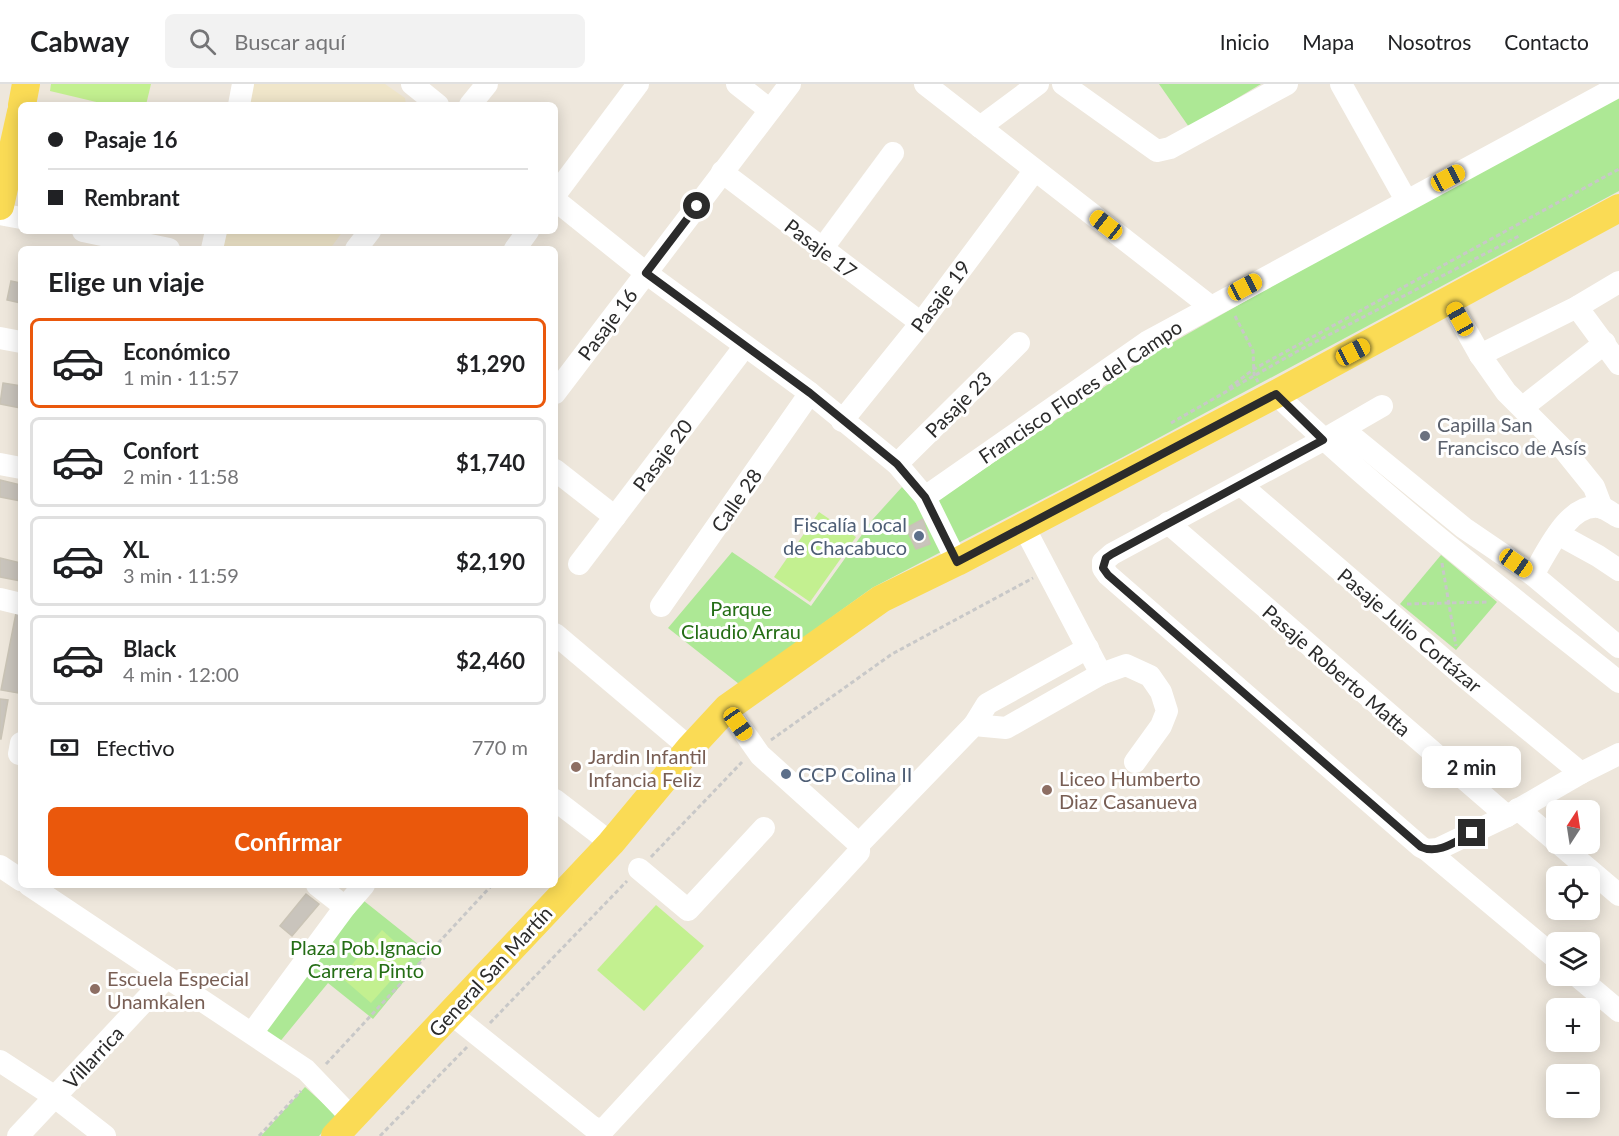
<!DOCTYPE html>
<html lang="es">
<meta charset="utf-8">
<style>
:root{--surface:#fff;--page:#f2f2f2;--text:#202124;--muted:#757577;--line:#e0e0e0;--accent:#ea580c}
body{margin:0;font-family:Lato,sans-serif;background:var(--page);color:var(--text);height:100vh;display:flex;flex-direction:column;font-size:22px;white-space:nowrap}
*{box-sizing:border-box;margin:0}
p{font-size:20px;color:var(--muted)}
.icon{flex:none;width:33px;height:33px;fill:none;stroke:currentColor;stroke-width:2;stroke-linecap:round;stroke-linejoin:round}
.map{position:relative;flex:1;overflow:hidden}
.panel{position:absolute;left:18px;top:162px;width:540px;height:642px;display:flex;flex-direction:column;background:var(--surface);border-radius:9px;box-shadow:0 3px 15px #0003}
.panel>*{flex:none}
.guide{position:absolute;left:18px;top:18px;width:540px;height:132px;border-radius:9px;box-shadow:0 3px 15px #0003;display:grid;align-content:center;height:132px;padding:0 30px;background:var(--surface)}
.needle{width:39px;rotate:12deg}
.buttons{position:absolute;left:1546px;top:716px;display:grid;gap:12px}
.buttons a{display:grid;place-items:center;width:54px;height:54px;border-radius:9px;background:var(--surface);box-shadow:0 3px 15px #0003;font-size:30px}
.end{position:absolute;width:27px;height:27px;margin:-14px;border:8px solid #2b2b2b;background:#fff;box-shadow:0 0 0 3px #fff}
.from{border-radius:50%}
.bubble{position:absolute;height:42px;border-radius:9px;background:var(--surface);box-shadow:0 3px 15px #0003;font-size:20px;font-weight:700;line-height:42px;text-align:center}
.car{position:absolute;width:18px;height:36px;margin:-18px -9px;border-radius:8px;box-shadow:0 0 4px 2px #0007;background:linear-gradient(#f5c518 24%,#345 0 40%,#f5c518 0 76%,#345 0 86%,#f5c518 0)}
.guide b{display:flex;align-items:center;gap:21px;height:57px;font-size:22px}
.guide b+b{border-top:2px solid var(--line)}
.guide i{width:15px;height:15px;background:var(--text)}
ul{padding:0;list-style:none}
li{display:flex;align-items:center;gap:18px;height:90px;margin:0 12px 9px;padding:0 18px;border:3px solid var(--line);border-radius:9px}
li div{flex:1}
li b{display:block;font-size:22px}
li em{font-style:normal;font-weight:700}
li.active{border-color:var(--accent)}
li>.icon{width:54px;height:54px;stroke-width:1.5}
h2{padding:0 30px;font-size:27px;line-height:72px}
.pay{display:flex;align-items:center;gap:15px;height:66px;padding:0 30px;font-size:22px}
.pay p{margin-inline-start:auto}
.button{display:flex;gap:12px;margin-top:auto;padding:12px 30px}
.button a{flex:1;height:69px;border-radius:9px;background:var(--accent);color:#fff;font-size:24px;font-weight:700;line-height:69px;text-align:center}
header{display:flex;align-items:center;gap:36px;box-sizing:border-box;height:84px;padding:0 30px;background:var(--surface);border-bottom:2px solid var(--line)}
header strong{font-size:28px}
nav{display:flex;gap:33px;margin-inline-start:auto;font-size:21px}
.search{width:420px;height:54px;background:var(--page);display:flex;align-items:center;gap:15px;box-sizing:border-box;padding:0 21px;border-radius:9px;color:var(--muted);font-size:22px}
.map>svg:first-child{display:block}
</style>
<header>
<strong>Cabway</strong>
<div class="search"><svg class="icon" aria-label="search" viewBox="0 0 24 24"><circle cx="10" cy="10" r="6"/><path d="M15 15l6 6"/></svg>Buscar aquí</div>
<nav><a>Inicio</a><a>Mapa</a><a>Nosotros</a><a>Contacto</a></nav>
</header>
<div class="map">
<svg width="1619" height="1052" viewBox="0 0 1619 1052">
<rect width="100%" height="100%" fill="#eee7dc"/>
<g fill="#f0e6ca">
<path d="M247 0H385L405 14 406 21H242Z"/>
<path d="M215 147H343L330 165H216Z"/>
</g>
<g fill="#ade895">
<path d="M1159 0H1261L1189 43Z"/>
<path d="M1619 5V107L1123 373 872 504 739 600 668 544 732 468 811 522 873 435 902 403 924 426 1154 269Z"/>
<path d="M1441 471 1497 518 1456 566 1400 520Z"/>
<path d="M359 813 428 868 373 935 328 899 278 960 260 943Z"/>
<path d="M305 1003 337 1032 319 1052H261Z"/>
</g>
<g fill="#c3f090">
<path d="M51 0H151L146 21H109L50 7Z"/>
<path d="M819 428 856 453 810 518 774 493Z"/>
<path d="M656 821 704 862 644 927 597 886Z"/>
<path d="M382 846 412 873 371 919 341 893Z"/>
</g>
<g fill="#c9c4bc" stroke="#c9c3b5" stroke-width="1.5">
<path d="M11 197 21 199V219L7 216Z"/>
<path d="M3 299 21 302V324L0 320Z"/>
<path d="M0 396 21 401V417L0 413Z"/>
<path d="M923 435 930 460 916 465 906 444Z"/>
<path d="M0 474 21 479V497L0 493Z"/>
<path d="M16 529 21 530V590L18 609 1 606Z"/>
<path d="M0 615 8 616 1 655H0Z"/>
<path d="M306 810 319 820 292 852 280 842Z"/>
</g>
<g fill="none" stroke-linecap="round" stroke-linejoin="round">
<g stroke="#c8c8c8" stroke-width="3" stroke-dasharray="4.5 3" stroke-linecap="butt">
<path d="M1235 232 1253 267 1254 290 1258 298"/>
<path d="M1229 304 1254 285 1619 85"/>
<path d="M1171 339 1296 268 1519 152"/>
<path d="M1442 479 1456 562"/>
<path d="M1407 520 1487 518"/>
<path d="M771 656 892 570 1033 494"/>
<path d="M651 773 742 678"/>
<path d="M490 939 627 797"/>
<path d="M326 980 492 801"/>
<path d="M259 1052 301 1007"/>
<path d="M380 1052 467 963"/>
</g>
<g stroke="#fff" stroke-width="22">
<path d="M412 0 438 21"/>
<path d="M737 0 770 26"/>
<path d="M925 0 1211 223"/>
<path d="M1063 0 1157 67 1170 64 1287 0"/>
<path d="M1341 0 1406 116"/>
<path d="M239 21 243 0"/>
<path d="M470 21 487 0"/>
<path d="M980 43 1038 0"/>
<path d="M722 88 921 239"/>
<path d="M555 111 638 0"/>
<path d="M555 116 646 189 810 309 897 380 925 413 957 478"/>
<path d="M0 130 21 134"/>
<path d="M83 147 169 165"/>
<path d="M212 165 216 147"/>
<path d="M356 165 370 147"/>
<path d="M515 165 528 147"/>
<path d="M822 165 893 69"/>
<path d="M1449 216 1480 271 1506 308 1565 367 1594 403 1602 424"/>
<path d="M1577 223 1619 280"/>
<path d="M0 254 21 258"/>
<path d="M1480 271 1577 223 1619 198"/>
<path d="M555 309 790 0"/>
<path d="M1276 310C1383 414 1502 505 1619 598"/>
<path d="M1382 322 1323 356 1112 470 1103 478V484L1108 491 1421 763 1427 766 1438 765 1507 732 1581 689 1619 670"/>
<path d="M1523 323 1605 259"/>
<path d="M842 337 921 239 1035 86"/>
<path d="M1343 345 1464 444 1533 491 1619 563"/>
<path d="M0 380 21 384"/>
<path d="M897 380 1019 259"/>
<path d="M555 386 615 433"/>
<path d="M1241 401 1462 591 1581 689"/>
<path d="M925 413 1147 258 1619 2"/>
<path d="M1168 439 1507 732"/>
<path d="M1024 443 1101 590"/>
<path d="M1558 450 1598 472 1619 486"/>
<path d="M579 480 745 262"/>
<path d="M1533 491C1546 470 1570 414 1603 424 1608 426 1614 431 1619 433"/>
<path d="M0 515 21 520"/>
<path d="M661 522 810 309"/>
<path d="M555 550 690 664"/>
<path d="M974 641 987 620 1088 564"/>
<path d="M19 670 21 659"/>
<path d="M555 716 611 759"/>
<path d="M1518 725 1557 758"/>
<path d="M1558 759 1619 811"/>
<path d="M859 760 974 641 1006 644 1101 590 1126 581 1150 592 1161 608 1167 627 1161 642 1135 678"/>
<path d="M1427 766 1557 875"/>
<path d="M0 782 21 796"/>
<path d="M639 785 688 826 764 744"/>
<path d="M29 801 306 986 352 1034"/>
<path d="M317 801 345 823"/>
<path d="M1576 891 1619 927"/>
<path d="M450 929 595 1045 605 1044 859 768V760L760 671 727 624"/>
<path d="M252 949 345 823 364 801"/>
<path d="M0 977 55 1013 105 1052"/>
<path d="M18 1052 167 893"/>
</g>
<g stroke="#fadb55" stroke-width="28">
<path d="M22 21 26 0"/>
<path d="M0 122 21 28"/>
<path d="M335 1052 611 759 690 664 727 624 881 515 957 478 1276 310 1619 124"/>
</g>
</g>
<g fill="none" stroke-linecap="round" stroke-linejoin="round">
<path stroke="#2b2b2b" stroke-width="8" d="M697 122 646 189 810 309 897 380 925 413 957 478 1276 310 1323 356 1112 470 1106 474 1103 484 1108 491 1421 763C1438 771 1456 757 1472 749"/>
</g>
<circle fill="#6b7280" stroke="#fff" stroke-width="2" cx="1425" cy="352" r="6"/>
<g fill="#5c6f8a" stroke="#fff" stroke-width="2">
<circle cx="919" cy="452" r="6"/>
<circle cx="786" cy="690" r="6"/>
</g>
<g fill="#8d6e63" stroke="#fff" stroke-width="2">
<circle cx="576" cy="683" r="6"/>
<circle cx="1047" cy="706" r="6"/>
<circle cx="95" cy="905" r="6"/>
</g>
<g text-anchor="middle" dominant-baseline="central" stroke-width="6" stroke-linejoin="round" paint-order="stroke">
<g font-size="20" fill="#2b2b2b" stroke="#fff">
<text transform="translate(821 164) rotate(37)">Pasaje 17</text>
<text transform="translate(940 212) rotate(-53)">Pasaje 19</text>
<text transform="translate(607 240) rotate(-53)">Pasaje 16</text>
<text transform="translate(1080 307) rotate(-34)">Francisco Flores del Campo</text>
<text transform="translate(958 320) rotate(-45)">Pasaje 23</text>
<text transform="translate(662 371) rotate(-53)">Pasaje 20</text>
<text transform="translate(736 416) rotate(-55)">Calle 28</text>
<text transform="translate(1410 546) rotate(40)">Pasaje Julio Cortázar</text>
<text transform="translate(1337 586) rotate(41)">Pasaje Roberto Matta</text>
<text transform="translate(490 887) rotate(-47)">General San Martín</text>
<text transform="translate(93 973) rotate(-47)">Villarrica</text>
</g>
<g font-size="20" fill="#5b616d" stroke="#fff" text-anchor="start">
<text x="1437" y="340">Capilla San<tspan x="1437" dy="23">Francisco de Asís</tspan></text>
</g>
<g font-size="20" fill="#4e5e75" stroke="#fff" text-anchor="end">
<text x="907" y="440">Fiscalía Local<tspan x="907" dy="23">de Chacabuco</tspan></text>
<text x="798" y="690" text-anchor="start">CCP Colina II</text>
</g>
<g font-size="20" fill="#246d15" stroke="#fff">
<text x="741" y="524">Parque<tspan x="741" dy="23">Claudio Arrau</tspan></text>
<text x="366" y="863">Plaza Pob.Ignacio<tspan x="366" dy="23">Carrera Pinto</tspan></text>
</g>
<g font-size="20" fill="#785e54" stroke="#fff" text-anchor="start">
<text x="588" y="672">Jardin Infantil<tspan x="588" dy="23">Infancia Feliz</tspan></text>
<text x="1059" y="694">Liceo Humberto<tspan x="1059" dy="23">Diaz Casanueva</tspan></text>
<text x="107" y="894">Escuela Especial<tspan x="107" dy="23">Unamkalen</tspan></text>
</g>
</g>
</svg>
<div class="buttons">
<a><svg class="needle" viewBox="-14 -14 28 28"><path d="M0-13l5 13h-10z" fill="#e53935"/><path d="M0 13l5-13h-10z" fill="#757577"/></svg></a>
<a><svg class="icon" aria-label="locate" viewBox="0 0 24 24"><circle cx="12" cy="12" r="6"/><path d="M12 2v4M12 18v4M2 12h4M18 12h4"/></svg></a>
<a><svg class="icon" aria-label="layers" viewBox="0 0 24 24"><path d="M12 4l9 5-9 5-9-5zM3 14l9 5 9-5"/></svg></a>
<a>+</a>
<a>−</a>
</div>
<i class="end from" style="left:697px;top:122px"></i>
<i class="end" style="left:1472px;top:749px"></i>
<div class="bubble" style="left:1422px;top:662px;width:99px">2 min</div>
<i class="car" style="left:1448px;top:94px;rotate:62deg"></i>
<i class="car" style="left:1106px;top:141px;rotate:308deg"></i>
<i class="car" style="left:1245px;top:203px;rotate:62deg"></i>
<i class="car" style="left:1460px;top:235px;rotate:331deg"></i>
<i class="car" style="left:1353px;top:268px;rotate:62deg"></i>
<i class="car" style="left:1516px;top:479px;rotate:125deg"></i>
<i class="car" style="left:738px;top:640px;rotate:145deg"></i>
<div class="guide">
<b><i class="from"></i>Pasaje 16</b>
<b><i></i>Rembrant</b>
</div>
<section class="panel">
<h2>Elige un viaje</h2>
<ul>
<li class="active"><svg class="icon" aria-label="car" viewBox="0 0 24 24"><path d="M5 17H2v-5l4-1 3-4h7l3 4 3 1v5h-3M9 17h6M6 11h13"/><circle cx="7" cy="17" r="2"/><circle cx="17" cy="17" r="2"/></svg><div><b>Económico</b><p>1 min · 11:57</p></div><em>$1,290</em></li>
<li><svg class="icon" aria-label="car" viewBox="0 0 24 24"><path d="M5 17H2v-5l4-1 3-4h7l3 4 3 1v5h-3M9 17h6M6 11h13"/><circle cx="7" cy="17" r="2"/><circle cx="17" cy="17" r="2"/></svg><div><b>Confort</b><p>2 min · 11:58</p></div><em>$1,740</em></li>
<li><svg class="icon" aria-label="car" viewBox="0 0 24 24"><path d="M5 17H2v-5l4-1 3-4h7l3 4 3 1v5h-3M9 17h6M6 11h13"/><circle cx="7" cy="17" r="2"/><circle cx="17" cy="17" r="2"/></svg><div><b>XL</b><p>3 min · 11:59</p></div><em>$2,190</em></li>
<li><svg class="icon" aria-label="car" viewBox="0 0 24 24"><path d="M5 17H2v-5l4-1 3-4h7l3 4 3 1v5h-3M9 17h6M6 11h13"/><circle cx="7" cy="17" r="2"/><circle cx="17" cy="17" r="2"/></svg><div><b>Black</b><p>4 min · 12:00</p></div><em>$2,460</em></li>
</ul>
<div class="pay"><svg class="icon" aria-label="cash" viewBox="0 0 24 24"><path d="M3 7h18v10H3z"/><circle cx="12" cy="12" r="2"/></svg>Efectivo<p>770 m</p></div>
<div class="button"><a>Confirmar</a></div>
</section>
</div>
